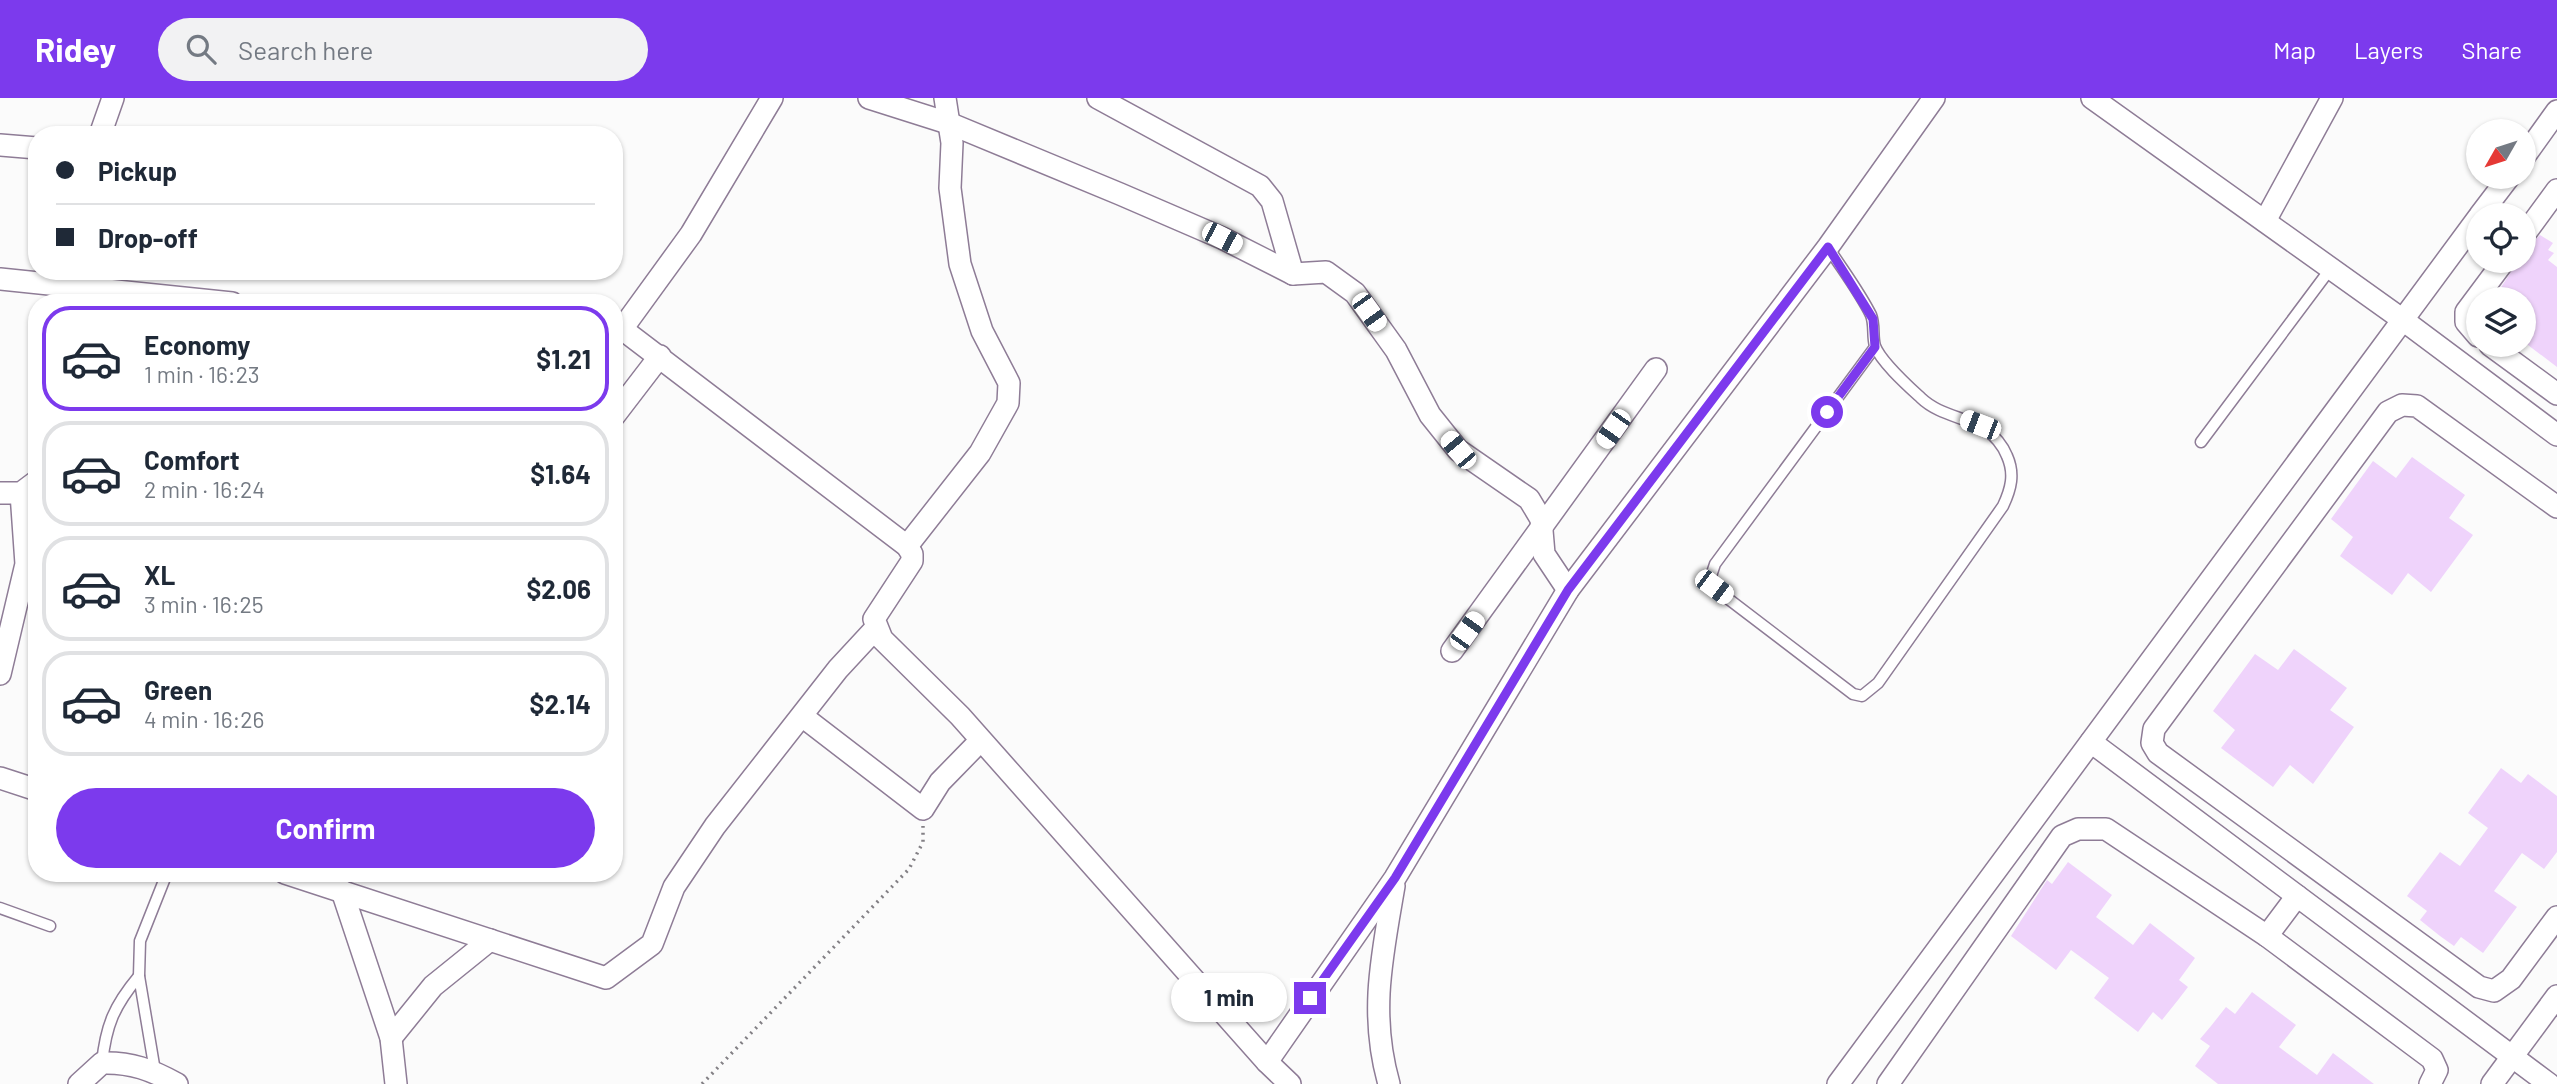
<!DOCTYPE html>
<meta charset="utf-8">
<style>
:root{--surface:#fff;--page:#f2f2f3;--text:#1f2937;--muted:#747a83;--line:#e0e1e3;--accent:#7c3aed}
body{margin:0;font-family:Barlow,sans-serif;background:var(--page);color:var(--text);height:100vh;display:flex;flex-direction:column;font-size:26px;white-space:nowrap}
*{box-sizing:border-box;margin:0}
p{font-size:23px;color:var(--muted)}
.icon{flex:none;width:38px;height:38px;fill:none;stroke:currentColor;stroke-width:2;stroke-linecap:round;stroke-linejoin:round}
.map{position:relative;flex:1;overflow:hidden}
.sheet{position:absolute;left:28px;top:196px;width:595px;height:588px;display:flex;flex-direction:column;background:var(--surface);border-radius:28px;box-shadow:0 2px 5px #0004}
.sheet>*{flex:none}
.hud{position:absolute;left:28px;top:28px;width:595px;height:154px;border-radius:28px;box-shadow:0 2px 5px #0004;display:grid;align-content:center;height:154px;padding:0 28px;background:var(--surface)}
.needle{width:46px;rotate:231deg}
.buttons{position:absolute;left:2466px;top:21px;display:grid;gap:14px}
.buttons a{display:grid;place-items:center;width:70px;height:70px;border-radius:50%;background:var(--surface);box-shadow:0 2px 5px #0004;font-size:35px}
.end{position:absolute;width:32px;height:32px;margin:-16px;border:9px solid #7c3aed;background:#fff;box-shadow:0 0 0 4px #fff}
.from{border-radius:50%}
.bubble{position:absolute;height:49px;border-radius:24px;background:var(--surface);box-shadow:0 2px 5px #0004;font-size:23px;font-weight:700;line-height:49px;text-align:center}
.car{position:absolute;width:21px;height:42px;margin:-21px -10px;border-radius:9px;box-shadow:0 0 5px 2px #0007;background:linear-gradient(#fff 24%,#345 0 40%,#fff 0 76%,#345 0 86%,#fff 0)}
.hud b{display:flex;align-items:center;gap:24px;height:66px;font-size:26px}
.hud b+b{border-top:2px solid var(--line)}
.hud i{width:18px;height:18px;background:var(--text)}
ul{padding:12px 0 0;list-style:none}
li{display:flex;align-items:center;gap:21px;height:105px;margin:0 14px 10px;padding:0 14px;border:4px solid var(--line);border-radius:28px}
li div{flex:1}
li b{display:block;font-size:26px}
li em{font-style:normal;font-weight:700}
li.selected{border-color:var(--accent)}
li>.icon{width:63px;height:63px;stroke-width:1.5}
.button{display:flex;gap:14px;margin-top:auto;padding:14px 28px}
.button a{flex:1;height:80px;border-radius:42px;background:var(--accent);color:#fff;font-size:28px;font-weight:700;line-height:80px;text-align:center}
header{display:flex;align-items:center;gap:42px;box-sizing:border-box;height:98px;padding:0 35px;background:var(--accent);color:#fff}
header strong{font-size:33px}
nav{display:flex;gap:38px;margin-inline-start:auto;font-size:24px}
.search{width:490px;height:63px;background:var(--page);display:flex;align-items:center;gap:18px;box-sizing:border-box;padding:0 24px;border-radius:38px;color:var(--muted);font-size:26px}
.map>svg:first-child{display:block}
</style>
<header>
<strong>Ridey</strong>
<div class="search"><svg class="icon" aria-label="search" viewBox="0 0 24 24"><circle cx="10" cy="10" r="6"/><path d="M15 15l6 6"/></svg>Search here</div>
<nav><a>Map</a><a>Layers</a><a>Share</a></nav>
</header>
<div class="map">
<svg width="2557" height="986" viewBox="0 0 2557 986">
<rect width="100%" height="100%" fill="#fbfbfb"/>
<g fill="#efd3fb">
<path d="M2540 137 2553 145 2548 152 2554 155 2548 162 2557 169V269L2524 244V201H2507L2498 194 2518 163H2524V155L2528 149Z"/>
<path d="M2412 359 2465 397 2449 420 2473 437 2431 494 2408 475 2392 497 2340 458 2353 439 2331 421 2373 363 2396 380Z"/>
<path d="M2294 551 2347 590 2330 612 2354 629 2313 686 2290 667 2273 689 2221 650 2235 632 2213 613 2255 556 2278 572Z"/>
<path d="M2501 670 2521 685 2528 676 2557 698V754L2544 771 2522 755 2494 793 2517 809 2483 855 2461 839 2454 848 2440 838 2420 822 2427 813 2407 798 2440 754 2460 768 2488 730 2468 715Z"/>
<path d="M2068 764 2112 797 2096 819 2133 847 2150 825 2195 860 2179 882 2188 889 2178 902 2162 922 2153 914 2138 934 2094 900 2109 880 2071 852 2056 872 2011 838 2047 782 2052 786Z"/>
<path d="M2252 894 2296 927 2279 949 2317 977 2333 955 2374 986H2218L2195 968 2210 948 2200 941 2211 928 2226 909 2235 916Z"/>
</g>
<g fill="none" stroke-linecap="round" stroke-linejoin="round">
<defs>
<g id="lane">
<path d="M1828 149C1842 171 1859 193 1871 217 1875 227 1872 238 1875 248 1881 264 1908 288 1921 300 1947 325 1990 317 2007 358 2015 376 2011 391 2003 408L1878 585 1862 598 1853 596 1714 490 1711 478 1715 466 1875 249"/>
<path d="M2201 344 2331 170"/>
<path d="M0 810 50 828"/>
<path d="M102 965C106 927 114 908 139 878"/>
<path d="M155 973 139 878 140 843 167 775"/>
</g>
<g id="street">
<path d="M869 0 951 26 1120 96 1222 140 1293 176 1326 174 1355 195 1396 252 1430 317 1458 352 1529 401 1541 421 1544 456 1568 492"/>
<path d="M1098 0 1260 88 1272 103 1293 176"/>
<path d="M2092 0 2403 222 2557 337"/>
<path d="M100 37 113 0"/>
<path d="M0 47 37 50"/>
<path d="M2524 59 2557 13"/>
<path d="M2480 117 2509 79"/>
<path d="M2265 123 2332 0"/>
<path d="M2524 137 2557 92"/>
<path d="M0 181 232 205"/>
<path d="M622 231 907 448 912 456V463L874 521 882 541 960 618 1267 964 1290 986"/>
<path d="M614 234 622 231 691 136 772 0"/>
<path d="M2478 238 2466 224V214L2504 163"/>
<path d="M2490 247 2557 296"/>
<path d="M614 318 660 258"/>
<path d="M0 395H21L37 383"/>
<path d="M2557 409 2417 308 2402 307 2388 314 2154 631 2152 645 2158 655 2479 889 2494 893 2511 881 2557 819"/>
<path d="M907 448 980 355 1008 305 1009 285 982 233 960 166 950 90 952 45 945 0"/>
<path d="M1452 553 1656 271"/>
<path d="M0 576 26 466 21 395"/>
<path d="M802 618 923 711 940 684 980 643"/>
<path d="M2091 644 2549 986"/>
<path d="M0 680 37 692"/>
<path d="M285 775 606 880 652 846 674 789 715 728 838 571 876 530"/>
<path d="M342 793 391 940 396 986"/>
<path d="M2267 838 2297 798"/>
<path d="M391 940 433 888 490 842"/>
<path d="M1267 964 1395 780 1568 492 1828 149 1934 0"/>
<path d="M79 986 102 965C131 964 152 972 177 986"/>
<path d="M1389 986C1369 916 1382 858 1394 788"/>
<path d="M1838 986 2478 120"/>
<path d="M1888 986 2062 738 2078 731H2106L2267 838 2432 961 2437 972 2430 986"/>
<path d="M2492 986 2557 898"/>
</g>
</defs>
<use href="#lane" stroke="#8e7c96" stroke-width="13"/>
<use href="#street" stroke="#8e7c96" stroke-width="24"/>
<path stroke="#838085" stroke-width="3.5" stroke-dasharray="2 5" stroke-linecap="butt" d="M702 986 909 771 923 744V728"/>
<use href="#lane" stroke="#fff" stroke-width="10"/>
<use href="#street" stroke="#fff" stroke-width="21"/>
</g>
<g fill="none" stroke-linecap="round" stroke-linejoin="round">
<path stroke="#7c3aed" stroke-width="9" d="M1310 900 1395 780 1568 492 1828 149 1873 221 1875 249 1827 314"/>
</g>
</svg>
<div class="buttons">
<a><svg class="needle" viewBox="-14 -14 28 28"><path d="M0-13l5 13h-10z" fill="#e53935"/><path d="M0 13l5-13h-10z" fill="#747a83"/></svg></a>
<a><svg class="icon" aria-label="locate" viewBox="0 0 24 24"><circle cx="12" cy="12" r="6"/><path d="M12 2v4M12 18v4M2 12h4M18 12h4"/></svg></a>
<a><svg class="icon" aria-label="layers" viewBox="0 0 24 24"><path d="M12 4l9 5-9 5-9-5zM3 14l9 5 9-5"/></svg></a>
</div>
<i class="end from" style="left:1827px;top:314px"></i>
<i class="end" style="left:1310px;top:900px"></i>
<div class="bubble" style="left:1171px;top:875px;width:116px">1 min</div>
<i class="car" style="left:1222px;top:140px;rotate:117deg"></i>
<i class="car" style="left:1369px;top:214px;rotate:144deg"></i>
<i class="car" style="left:1980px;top:327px;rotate:291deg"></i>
<i class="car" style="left:1613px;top:331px;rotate:215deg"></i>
<i class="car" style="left:1458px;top:352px;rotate:320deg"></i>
<i class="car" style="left:1714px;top:489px;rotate:127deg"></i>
<i class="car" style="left:1467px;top:533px;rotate:36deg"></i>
<div class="hud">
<b><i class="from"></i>Pickup</b>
<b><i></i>Drop-off</b>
</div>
<section class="sheet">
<ul>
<li class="selected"><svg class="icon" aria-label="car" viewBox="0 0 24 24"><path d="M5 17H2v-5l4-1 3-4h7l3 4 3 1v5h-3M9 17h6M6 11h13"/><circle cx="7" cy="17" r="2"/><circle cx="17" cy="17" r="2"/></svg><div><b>Economy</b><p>1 min · 16:23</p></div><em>$1.21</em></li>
<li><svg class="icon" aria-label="car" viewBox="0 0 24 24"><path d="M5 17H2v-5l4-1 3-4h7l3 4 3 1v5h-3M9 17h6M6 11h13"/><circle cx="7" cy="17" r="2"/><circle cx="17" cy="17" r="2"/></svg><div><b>Comfort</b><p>2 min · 16:24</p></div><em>$1.64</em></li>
<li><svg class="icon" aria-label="car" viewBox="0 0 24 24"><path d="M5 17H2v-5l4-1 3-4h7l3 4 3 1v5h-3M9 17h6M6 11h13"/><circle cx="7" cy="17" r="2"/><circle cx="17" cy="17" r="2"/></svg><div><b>XL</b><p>3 min · 16:25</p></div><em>$2.06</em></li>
<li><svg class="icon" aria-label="car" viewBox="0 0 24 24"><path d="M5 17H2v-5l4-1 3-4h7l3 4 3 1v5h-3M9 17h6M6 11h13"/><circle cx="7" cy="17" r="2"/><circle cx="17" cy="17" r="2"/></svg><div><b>Green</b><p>4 min · 16:26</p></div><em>$2.14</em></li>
</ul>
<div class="button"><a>Confirm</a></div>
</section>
</div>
